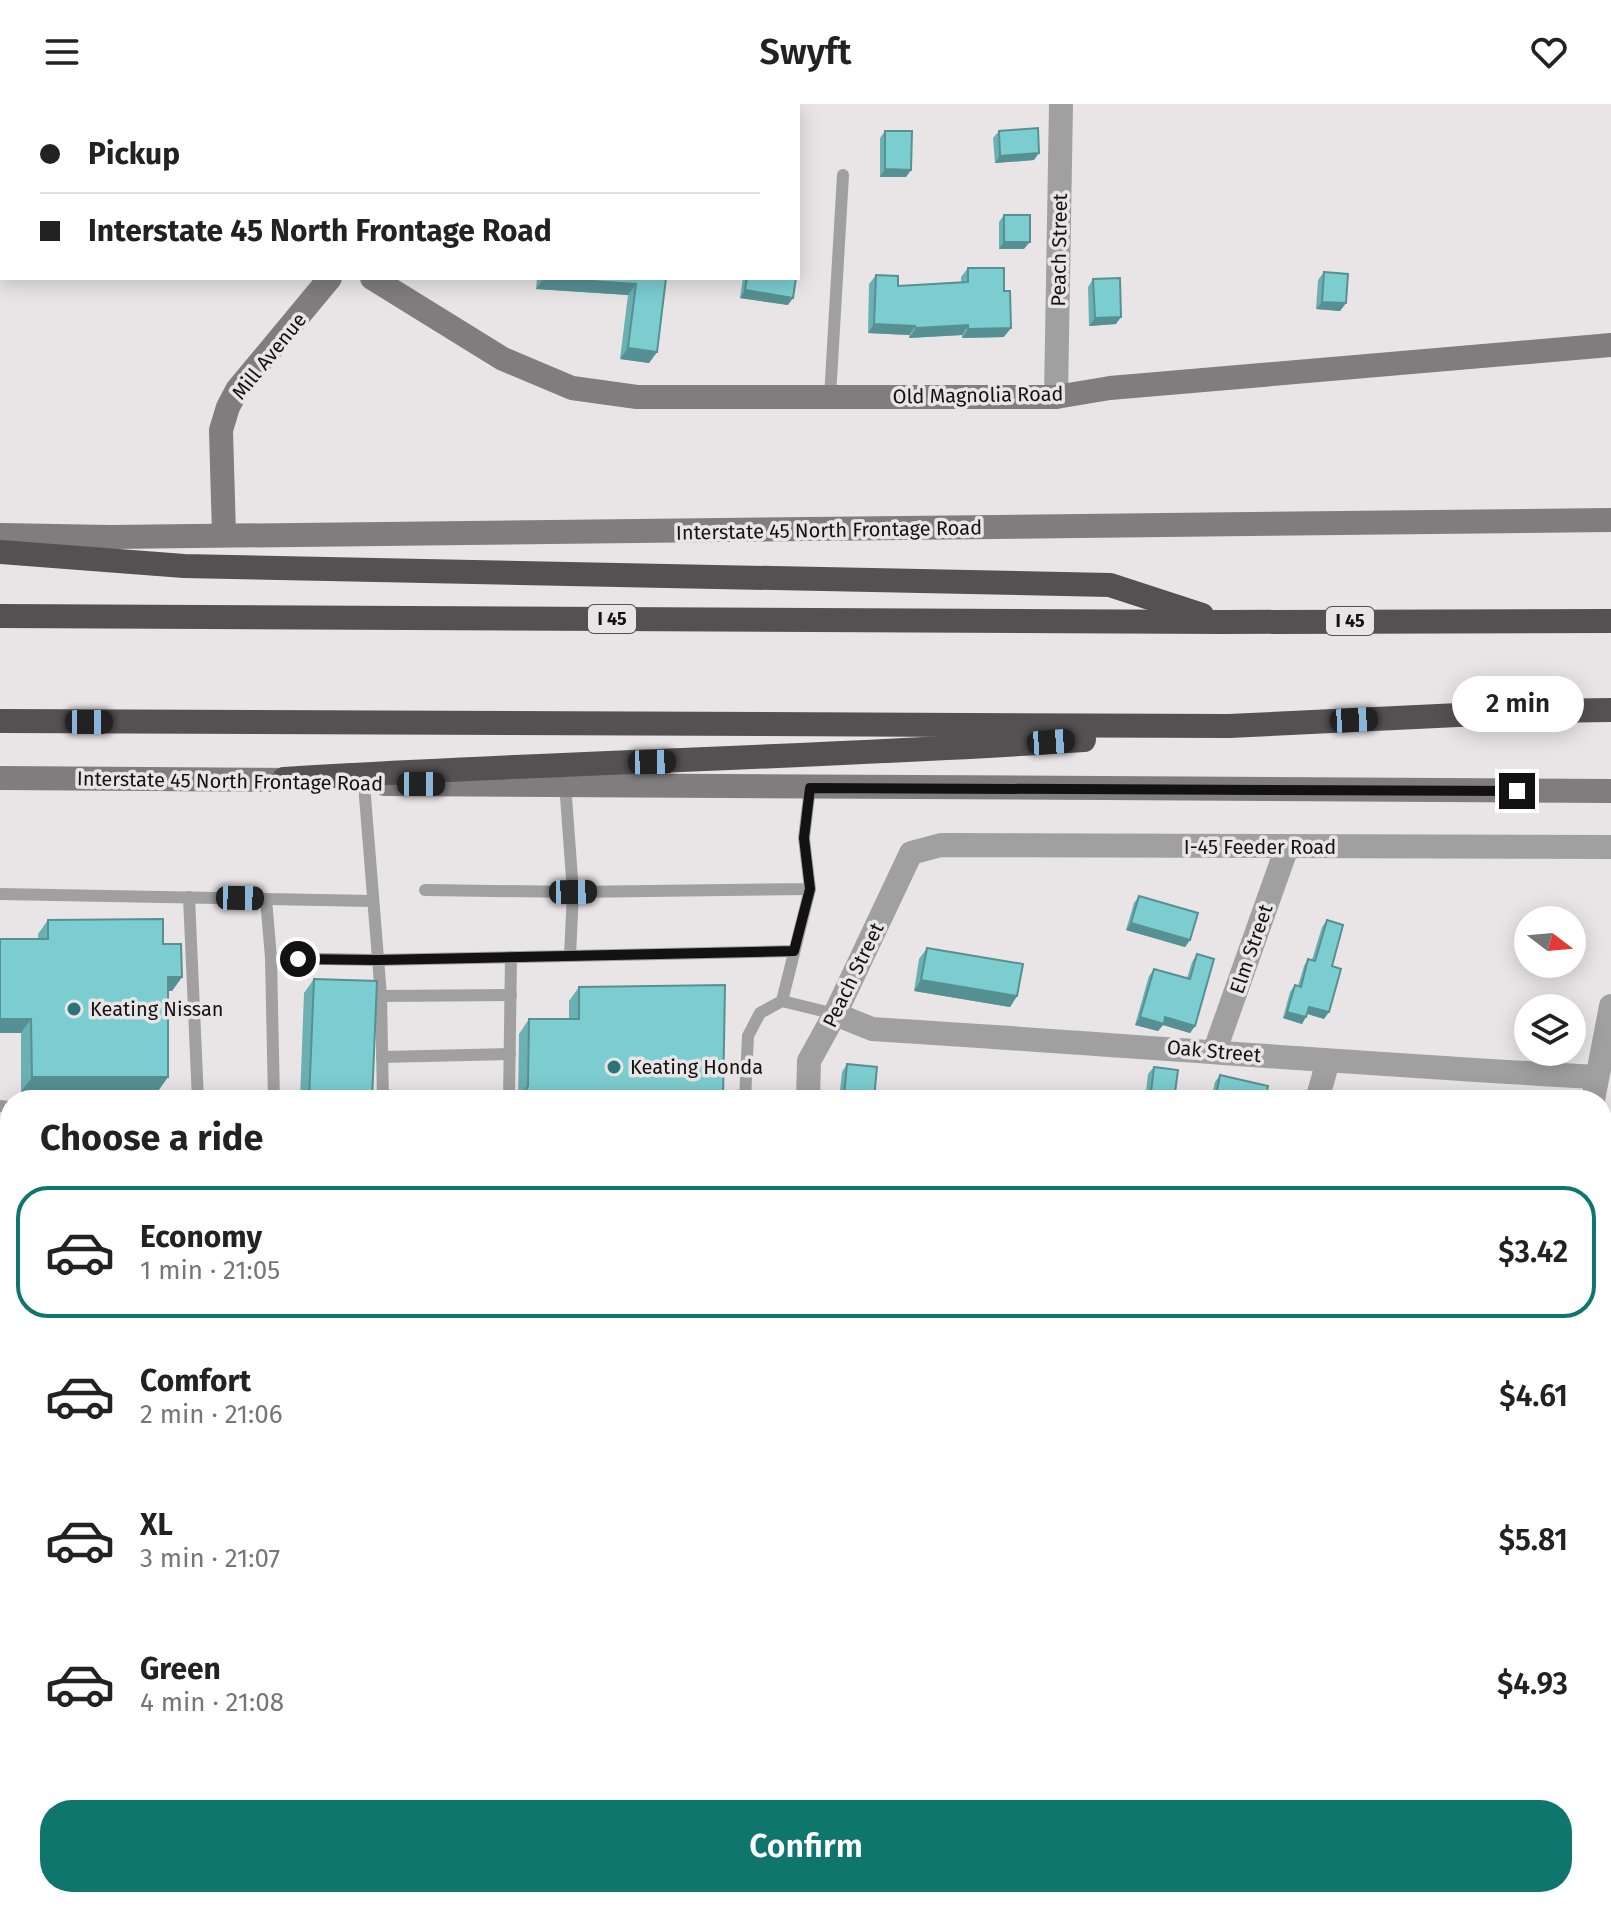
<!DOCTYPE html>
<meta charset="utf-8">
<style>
:root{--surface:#fff;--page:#f2f2f2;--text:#222;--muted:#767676;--line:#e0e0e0;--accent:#0f766e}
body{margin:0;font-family:"Fira Sans",sans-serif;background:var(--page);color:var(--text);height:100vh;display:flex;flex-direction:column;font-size:30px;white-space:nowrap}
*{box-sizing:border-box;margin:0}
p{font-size:26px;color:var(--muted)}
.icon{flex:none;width:44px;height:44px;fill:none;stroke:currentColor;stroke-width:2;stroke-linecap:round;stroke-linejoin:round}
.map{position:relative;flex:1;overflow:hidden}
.panel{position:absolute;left:0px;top:986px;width:1612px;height:818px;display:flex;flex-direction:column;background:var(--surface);border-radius:32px 32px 0 0;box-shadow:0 4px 20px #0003}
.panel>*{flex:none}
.hud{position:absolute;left:0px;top:0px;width:800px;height:176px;box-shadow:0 4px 20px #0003;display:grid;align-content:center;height:176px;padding:0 40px;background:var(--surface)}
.needle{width:52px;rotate:106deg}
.buttons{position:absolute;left:1514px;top:802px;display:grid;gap:16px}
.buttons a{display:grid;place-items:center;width:72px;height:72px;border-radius:50%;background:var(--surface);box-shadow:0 4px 20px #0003;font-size:40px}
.end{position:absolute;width:36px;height:36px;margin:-18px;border:10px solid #131212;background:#fff;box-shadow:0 0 0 4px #fff}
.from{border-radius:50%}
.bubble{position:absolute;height:56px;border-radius:28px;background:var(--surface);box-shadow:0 4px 20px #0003;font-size:26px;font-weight:600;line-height:56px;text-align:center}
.car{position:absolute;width:24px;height:48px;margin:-24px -12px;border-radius:10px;box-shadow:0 0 6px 2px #0007;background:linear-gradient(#222 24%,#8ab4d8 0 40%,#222 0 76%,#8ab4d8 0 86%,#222 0)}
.hud b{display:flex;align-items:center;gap:28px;height:76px;font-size:30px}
.hud b+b{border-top:2px solid var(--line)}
.hud i{width:20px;height:20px;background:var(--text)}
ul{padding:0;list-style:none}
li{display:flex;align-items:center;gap:24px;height:132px;margin:0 16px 12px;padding:0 24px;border:4px solid transparent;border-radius:32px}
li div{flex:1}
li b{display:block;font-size:30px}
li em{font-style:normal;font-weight:600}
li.on{border-color:var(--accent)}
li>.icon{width:72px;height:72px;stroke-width:1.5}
h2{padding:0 40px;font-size:36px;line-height:96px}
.primary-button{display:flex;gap:16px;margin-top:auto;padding:16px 40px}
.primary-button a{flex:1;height:92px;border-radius:32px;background:var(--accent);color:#fff;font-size:32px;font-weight:600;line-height:92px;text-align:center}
header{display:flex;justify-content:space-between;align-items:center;height:104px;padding:0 40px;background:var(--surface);font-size:36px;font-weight:600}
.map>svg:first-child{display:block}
</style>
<header><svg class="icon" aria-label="menu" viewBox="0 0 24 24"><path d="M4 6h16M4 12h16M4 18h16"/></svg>Swyft<svg class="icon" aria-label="heart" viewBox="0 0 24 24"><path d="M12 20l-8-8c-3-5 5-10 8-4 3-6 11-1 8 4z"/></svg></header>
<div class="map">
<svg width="1611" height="1803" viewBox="0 0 1611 1803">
<rect width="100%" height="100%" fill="#e9e5e6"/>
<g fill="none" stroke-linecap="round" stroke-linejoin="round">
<g stroke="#a1a0a0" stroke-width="12">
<path d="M830 293 843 71"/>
<path d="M565 679 573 788 570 852 794 847"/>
<path d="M364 680 381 892 383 996"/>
<path d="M425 786 573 788 810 785 804 734 810 684"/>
<path d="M0 790 373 797"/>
<path d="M189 793 198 996"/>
<path d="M266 795 271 854"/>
<path d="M381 892 511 891"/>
<path d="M782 897 810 785"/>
<path d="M382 953 510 950"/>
<path d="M274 996 271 854 377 856 570 852"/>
<path d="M509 996 511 853"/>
<path d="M745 996 748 932 760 909 782 897 835 910"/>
<path d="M0 1002 10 1003"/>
<path d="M320 1794 321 1803"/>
</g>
<g stroke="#a1a0a0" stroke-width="24">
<path d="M1056 293 1061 0"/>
<path d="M835 910 872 925C1113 940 1354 960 1596 973"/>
<path d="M1215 946 1287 743"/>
<path d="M808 996 809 957 835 910 911 749 941 741 1611 743"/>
<path d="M1317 996 1328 957"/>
<path d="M1593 996 1611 902"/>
<path d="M0 1051H10"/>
<path d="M1602 1323 1611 1304"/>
<path d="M0 1415H10"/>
<path d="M0 1771H10"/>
<path d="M214 1794V1803"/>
<path d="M400 1794 419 1803"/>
<path d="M1306 1803 1310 1794"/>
<path d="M1422 1803 1425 1794"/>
</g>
<g stroke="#807d7e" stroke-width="24">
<path d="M373 2 374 0"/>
<path d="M372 174 503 255 572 284 637 293H1056L1110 284 1611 241"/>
<path d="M0 431 111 433 1611 416"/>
<path d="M224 431 221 326 228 303 237 286 330 174"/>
<path d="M0 674 305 676"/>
<path d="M385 680 1611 687"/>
</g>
<g stroke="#545152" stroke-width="24">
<path d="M0 448 184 462 1110 481 1202 511"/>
<path d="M0 512 1223 518 1611 517"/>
<path d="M0 617 1229 622 1541 607 1611 606"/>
<path d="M284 675C550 658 818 654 1084 636"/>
</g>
<defs>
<g id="rail">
<path d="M1602 1207 1611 1183"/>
<path d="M1377 1803 1381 1794"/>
</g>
</defs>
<use href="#rail" stroke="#656363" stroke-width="9"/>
<use href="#rail" stroke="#e9e5e6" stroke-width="6" stroke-dasharray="18" stroke-linecap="butt"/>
</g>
<g fill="#6bb0b3">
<path d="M885 27 911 66 906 73H880V34Z"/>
<path d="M999 27 1034 56 995 59 993 34Z"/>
<path d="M1004 111 1024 145H999V118Z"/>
<path d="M968 164 1004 233 962 234V231L909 234V231L868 229 869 180 876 171 898 182 961 178V173Z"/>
<path d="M1324 168 1346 199 1340 207 1316 205 1318 176Z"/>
<path d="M537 174H666L657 248 649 259 620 255 628 191 536 185Z"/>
<path d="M743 174H796L788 201 740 194Z"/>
<path d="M1093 175 1116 220 1089 222 1088 183Z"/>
<path d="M1139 792 1190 836 1185 843 1126 826 1134 799Z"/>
<path d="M48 816 163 840 182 873 172 887H168V973L158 987 21 988V929H0V835H38V830Z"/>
<path d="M1327 816 1332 862 1324 915 1307 910 1302 920 1283 914 1290 888 1295 881 1298 882 1304 862 1308 855 1312 856 1322 823Z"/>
<path d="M927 844 1017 892 1010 903 914 887 919 855Z"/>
<path d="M1197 850 1195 922 1190 929 1163 921 1158 927 1135 921 1149 872 1154 865 1187 874 1192 858Z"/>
<path d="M314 875 372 996H300L304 889Z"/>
<path d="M579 883 723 996H518L519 930 529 915H569V897Z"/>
<path d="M847 960 873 996H839L842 968Z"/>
<path d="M1154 963 1174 996H1145L1148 970Z"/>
<path d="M1220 971 1265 996H1211L1215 978Z"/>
<path d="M1586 1794H1602L1611 1803H1584Z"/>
</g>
<g fill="#579092">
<path d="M1039 49 1034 56 995 59 1000 52Z"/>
<path d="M885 65 911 66 906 73H880Z"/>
<path d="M1004 138H1030L1024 145H999Z"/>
<path d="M544 174 636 180 628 191 536 185Z"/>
<path d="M745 186 793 194 788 201 740 194Z"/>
<path d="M1322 198 1346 199 1340 207 1316 205Z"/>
<path d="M1121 213 1116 220 1089 222 1095 214Z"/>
<path d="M874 220 915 222 909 231 868 229Z"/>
<path d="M968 221 962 231 909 234 916 224Z"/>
<path d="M1011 224 1004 233 962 234 968 225Z"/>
<path d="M628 244 657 248 649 259 620 255Z"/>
<path d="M1131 819 1190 836 1185 843 1126 826Z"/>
<path d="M168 873H182L172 887H158Z"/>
<path d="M921 876 1017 892 1010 903 914 887Z"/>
<path d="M1309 903 1329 908 1324 915 1305 909Z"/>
<path d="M1287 908 1306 913 1302 920 1283 914Z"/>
<path d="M1140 913H1165L1195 922 1190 929 1163 921 1158 927 1135 921Z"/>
<path d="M0 915H31L21 929H0Z"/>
<path d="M32 973H168L158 987 21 988Z"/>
<path d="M844 992 874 995 873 996H842Z"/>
<path d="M0 1196 10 1197V1204H0Z"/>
</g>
<g fill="#7ccdd0" stroke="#579092" stroke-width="2">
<path d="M1038 24 1039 49 1000 52 999 27Z"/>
<path d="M885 27H912L911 66 885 65Z"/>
<rect x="1004" y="111" width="26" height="27"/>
<path d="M968 164H1004V187H1010L1011 224 968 225V221L916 224 915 222 874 220 876 171 898 172V182L968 178Z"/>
<path d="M1324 168 1348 170 1346 199 1322 198Z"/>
<path d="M546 174H666L657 248 628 244 636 180Z"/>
<path d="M747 174H796L793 194 745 186Z"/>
<path d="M1120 174 1121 213 1095 214 1093 175Z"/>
<path d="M1139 792 1198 809 1190 836 1131 819Z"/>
<path d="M163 815V840H181L182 873H168V973H32L31 915H0V835H48V816Z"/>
<path d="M1327 816 1343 821 1332 862 1341 865 1329 908 1309 903 1306 913 1287 908 1295 881 1301 883 1308 855 1315 857Z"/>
<path d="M927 844 1023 860 1017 892 921 876Z"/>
<path d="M1197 850 1214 855 1195 922 1165 913 1164 920 1140 913 1154 865 1190 875Z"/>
<path d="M314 875 377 877 372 996H309Z"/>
<path d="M725 881 723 996H525V988L528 982 529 915H579V883Z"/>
<path d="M847 960 877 963 874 995 844 992Z"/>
<path d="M1154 963 1178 966 1174 996H1150Z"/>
<path d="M1220 971 1268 982 1265 996H1215Z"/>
<path d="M0 1131 10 1132V1197L0 1196Z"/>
<path d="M1602 1614 1611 1617V1628L1605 1650 1602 1649Z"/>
<path d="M1602 1770 1611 1772V1803L1588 1800 1589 1794H1602Z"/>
</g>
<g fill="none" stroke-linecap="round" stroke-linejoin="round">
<path stroke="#131212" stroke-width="10" d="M298 855 377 856 794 847 810 785 804 734 810 684 1517 687"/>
</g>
<g fill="#2b7578" stroke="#e9e5e6" stroke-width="3">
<circle cx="74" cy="905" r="8"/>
<circle cx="614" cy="963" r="8"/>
</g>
<g text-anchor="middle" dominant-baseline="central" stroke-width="7" stroke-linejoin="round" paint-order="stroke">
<g fill="#e9e5e6" stroke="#535152" stroke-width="2">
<rect x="588" y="501" width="48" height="28" rx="6"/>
<rect x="1326" y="503" width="48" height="28" rx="6"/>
</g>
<g font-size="18" font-weight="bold" fill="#131212">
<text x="612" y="515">I 45</text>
<text x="1350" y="517">I 45</text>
</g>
<g font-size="20" fill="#131212" stroke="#e9e5e6">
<text transform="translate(1059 146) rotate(-89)">Peach Street</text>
<text transform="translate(269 252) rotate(-51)">Mill Avenue</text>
<text transform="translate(978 291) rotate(-1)">Old Magnolia Road</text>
<text transform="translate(829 426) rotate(-1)">Interstate 45 North Frontage Road</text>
<text transform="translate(230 677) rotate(1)">Interstate 45 North Frontage Road</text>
<text x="1260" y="743">I-45 Feeder Road</text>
<text transform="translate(1251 845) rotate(-71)">Elm Street</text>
<text transform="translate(853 871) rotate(-64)">Peach Street</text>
<text transform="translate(1214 947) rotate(5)">Oak Street</text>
</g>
<g font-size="20" fill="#131212" stroke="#e9e5e6" text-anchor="start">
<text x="90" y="905">Keating Nissan</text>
<text x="630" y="963">Keating Honda</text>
</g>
</g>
</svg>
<div class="buttons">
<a><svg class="needle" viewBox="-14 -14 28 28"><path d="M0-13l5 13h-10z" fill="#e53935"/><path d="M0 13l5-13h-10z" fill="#767676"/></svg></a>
<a><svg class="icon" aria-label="layers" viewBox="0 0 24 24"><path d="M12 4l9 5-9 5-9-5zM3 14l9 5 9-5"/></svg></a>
</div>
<i class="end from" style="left:298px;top:855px"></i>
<i class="end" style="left:1517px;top:687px"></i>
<div class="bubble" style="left:1452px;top:572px;width:132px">2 min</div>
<i class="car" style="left:1354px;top:616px;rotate:87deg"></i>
<i class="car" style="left:89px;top:618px;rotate:90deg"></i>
<i class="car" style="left:1051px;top:638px;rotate:86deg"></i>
<i class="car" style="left:652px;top:658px;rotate:89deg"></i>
<i class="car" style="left:421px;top:680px;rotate:90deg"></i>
<i class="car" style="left:573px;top:788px;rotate:89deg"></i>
<i class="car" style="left:240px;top:794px;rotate:91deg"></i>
<div class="hud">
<b><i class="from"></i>Pickup</b>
<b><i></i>Interstate 45 North Frontage Road</b>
</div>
<section class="panel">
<h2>Choose a ride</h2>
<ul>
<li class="on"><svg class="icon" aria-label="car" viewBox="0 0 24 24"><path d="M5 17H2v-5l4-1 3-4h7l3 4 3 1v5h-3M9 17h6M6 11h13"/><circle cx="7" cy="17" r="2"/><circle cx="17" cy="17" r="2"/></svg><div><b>Economy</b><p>1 min · 21:05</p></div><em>$3.42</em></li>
<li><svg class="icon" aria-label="car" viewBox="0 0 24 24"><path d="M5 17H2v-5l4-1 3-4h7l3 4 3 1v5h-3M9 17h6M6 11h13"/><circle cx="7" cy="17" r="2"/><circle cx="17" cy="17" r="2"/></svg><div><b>Comfort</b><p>2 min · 21:06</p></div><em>$4.61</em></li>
<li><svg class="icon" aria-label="car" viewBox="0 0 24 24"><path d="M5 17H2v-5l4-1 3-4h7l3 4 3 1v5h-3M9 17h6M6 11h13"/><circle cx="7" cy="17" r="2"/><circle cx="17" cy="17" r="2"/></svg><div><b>XL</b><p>3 min · 21:07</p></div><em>$5.81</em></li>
<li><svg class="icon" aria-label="car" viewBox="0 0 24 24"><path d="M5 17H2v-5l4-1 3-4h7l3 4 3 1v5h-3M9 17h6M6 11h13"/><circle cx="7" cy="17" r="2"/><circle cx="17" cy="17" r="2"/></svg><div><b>Green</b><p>4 min · 21:08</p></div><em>$4.93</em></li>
</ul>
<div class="primary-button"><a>Confirm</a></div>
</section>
</div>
